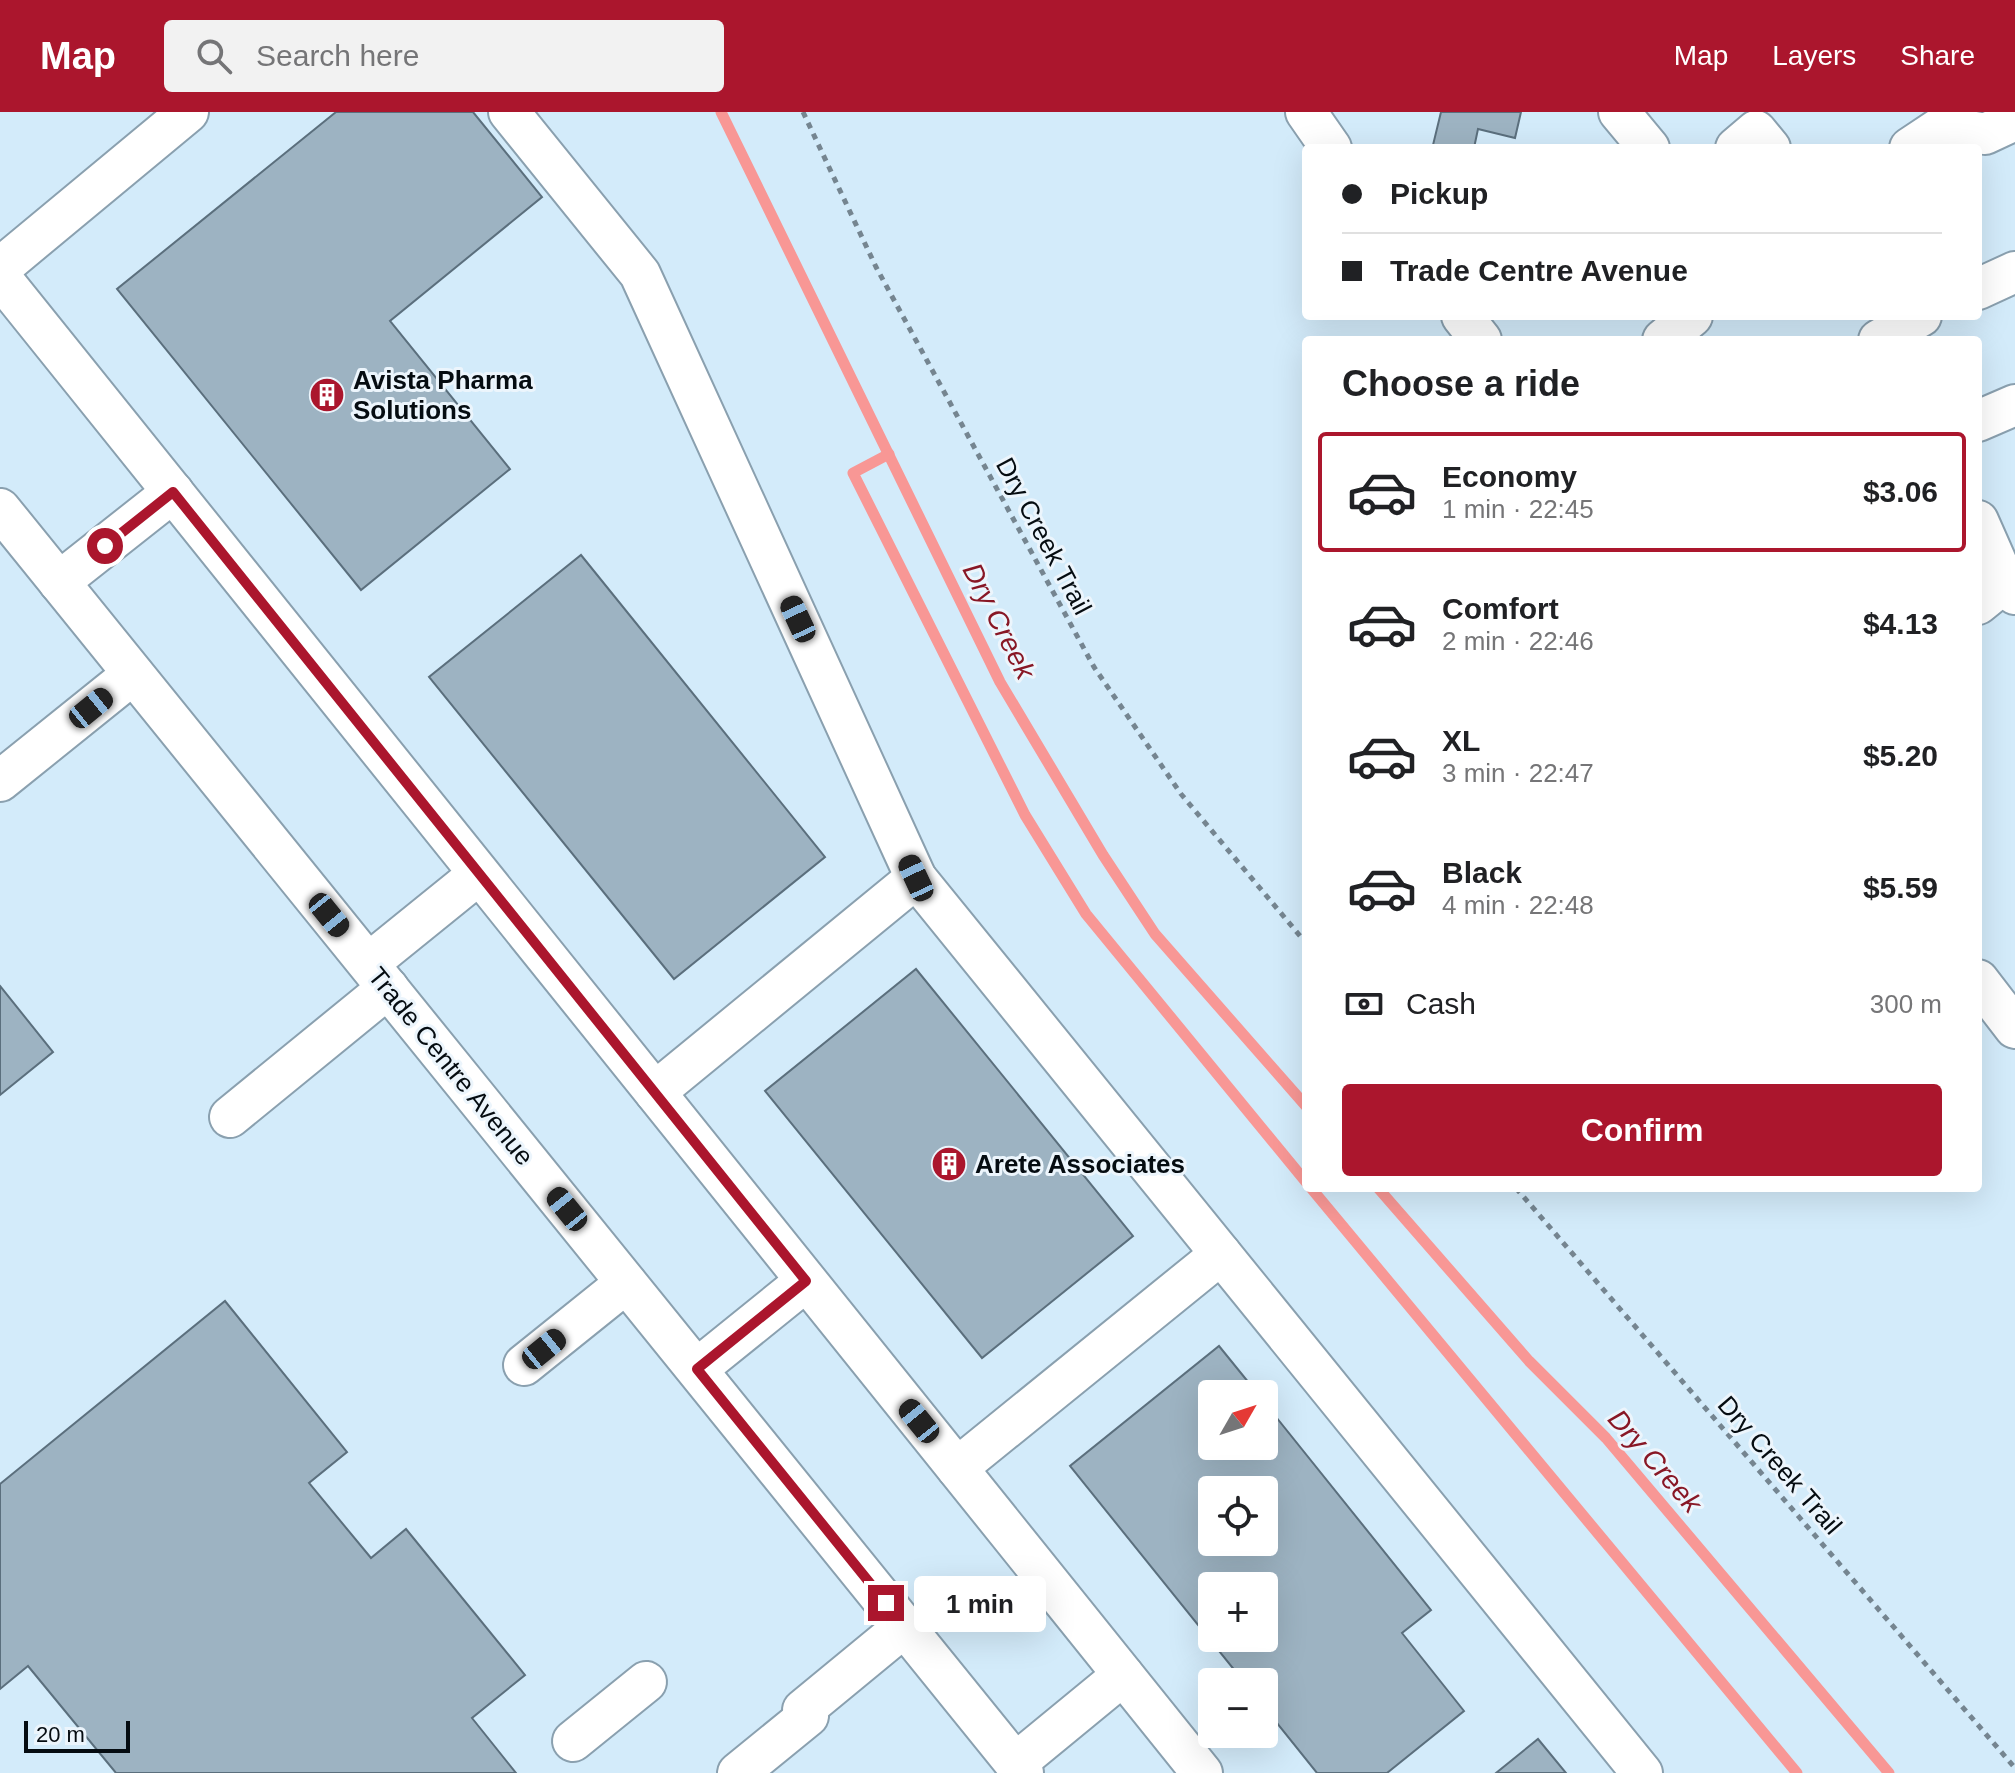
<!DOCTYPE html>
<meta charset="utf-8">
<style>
:root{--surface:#fff;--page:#f2f2f2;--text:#202124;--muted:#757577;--line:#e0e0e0;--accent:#ab162d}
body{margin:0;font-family:Arial,sans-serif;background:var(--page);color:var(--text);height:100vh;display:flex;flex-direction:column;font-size:30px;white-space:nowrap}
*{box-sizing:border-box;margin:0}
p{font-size:26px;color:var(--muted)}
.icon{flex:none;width:44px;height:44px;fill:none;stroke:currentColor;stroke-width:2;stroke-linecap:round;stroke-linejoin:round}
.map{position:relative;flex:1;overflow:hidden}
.sheet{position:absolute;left:1302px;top:224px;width:680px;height:856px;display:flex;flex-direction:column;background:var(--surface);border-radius:8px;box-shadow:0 8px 32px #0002}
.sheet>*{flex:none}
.top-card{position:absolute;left:1302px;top:32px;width:680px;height:176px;border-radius:8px;box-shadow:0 8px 32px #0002;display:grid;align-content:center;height:176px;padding:0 40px;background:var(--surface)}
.needle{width:52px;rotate:51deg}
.buttons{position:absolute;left:1198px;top:1268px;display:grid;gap:16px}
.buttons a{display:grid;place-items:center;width:80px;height:80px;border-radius:8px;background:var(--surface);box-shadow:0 8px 32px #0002;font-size:40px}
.scale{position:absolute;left:24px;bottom:20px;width:106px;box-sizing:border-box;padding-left:8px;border:4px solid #050c11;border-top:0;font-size:22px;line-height:28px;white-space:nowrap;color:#050c11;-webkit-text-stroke:6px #ecf5fc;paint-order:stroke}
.end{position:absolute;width:36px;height:36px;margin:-18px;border:10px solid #ab162d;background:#fff;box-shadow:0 0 0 4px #fff}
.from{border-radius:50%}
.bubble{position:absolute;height:56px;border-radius:8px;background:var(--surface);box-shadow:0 8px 32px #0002;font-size:26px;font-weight:700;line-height:56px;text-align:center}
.car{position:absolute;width:24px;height:48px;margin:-24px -12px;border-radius:10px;box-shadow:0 0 6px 2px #0007;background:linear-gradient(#222 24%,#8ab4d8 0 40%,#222 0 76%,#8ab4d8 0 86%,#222 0)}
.top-card b{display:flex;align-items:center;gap:28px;height:76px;font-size:30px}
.top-card b+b{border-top:2px solid var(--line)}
.top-card i{width:20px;height:20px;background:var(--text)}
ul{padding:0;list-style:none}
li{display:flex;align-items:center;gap:24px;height:120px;margin:0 16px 12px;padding:0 24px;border:4px solid transparent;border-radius:8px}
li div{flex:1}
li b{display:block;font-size:30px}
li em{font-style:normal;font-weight:700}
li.on{border-color:var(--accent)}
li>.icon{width:72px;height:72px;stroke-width:1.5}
h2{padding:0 40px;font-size:36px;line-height:96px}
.pay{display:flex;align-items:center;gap:20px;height:88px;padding:0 40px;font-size:30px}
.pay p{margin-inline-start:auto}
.cta{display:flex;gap:16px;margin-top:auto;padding:16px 40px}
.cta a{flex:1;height:92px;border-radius:8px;background:var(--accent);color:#fff;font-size:32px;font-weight:700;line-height:92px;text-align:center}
header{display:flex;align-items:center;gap:48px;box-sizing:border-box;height:112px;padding:0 40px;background:var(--accent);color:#fff}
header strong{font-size:38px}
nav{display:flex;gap:44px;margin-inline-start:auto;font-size:28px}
.search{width:560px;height:72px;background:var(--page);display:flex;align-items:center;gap:20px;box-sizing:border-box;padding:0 28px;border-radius:8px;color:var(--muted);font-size:30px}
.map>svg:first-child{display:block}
</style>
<header>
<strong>Map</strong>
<div class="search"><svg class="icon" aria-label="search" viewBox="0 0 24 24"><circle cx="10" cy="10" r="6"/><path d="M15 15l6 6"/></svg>Search here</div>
<nav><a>Map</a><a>Layers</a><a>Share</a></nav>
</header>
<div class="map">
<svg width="2015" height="1661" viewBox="0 0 2015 1661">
<rect width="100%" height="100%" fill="#d3ebfa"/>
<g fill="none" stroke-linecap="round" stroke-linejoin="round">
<g stroke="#f89795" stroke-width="11">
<path d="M721 0 1000 570 1103 743 1155 822 1306 994"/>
<path d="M889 342 853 361 1025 703 1086 802 1306 1070"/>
<path d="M1311 1076 1797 1661"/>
<path d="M1378 1076 1529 1249 1606 1326 1889 1661"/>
</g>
</g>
<g fill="#9db3c2" stroke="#5b6f7d" stroke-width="2" fill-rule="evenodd">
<path d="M336 0H473L542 85 390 209 510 357 361 478 117 177Z"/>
<path d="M1441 0H1521L1515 26 1478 17 1474 36 1433 33Z"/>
<path d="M581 443 825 745 674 867 429 565Z"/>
<path d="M916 857 1133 1124 982 1246 765 979Z"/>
<path d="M0 874 53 940 0 983Z"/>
<path d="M225 1189 347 1340 309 1371 371 1446 406 1417 525 1563 472 1606 516 1661H116L28 1554 0 1577V1372Z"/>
<path d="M1219 1234 1258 1282H1212V1334H1264V1290L1431 1498 1402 1521 1464 1599 1387 1661H1317L1264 1595V1570H1244L1070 1354ZM1212 1378H1264V1430H1212ZM1212 1474H1264V1526H1212Z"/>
<path d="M1538 1627 1566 1661H1496Z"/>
</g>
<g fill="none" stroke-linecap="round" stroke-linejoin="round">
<defs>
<g id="minor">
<path d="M509 0 640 162 916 766 1642 1661"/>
<path d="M1306 0 1331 36"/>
<path d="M1619 0 1649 36"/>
<path d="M1943 14 1985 22 2015 8"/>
<path d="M1736 36 1756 19 1770 36"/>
<path d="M1910 36 1943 14 1952 0"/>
<path d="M0 156 188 0"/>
<path d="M0 165 1202 1661"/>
<path d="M1978 177 2015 160"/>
<path d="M1462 204 1481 228"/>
<path d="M1663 228 1692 204"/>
<path d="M1879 228 1921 204"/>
<path d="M1978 309 2015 293"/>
<path d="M0 397 1023 1661"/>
<path d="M1978 409 2005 470 2015 482"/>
<path d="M59 470 173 380"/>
<path d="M1978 492 2005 470"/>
<path d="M0 669 133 562"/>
<path d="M369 851 479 762"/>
<path d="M1978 868 2015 916"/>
<path d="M655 980 916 766"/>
<path d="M230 1005 388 876"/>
<path d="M524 1253 626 1171"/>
<path d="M697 1257 806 1169"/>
<path d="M957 1356 1221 1142"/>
<path d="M803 1598 905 1514"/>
<path d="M573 1629 646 1570"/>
<path d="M1016 1651 1123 1563"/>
<path d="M738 1661 808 1604"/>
</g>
</defs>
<use href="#minor" stroke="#8aa0af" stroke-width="44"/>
<g stroke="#758590" stroke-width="5" stroke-dasharray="6 6" stroke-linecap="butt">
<path d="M803 0 876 155 1094 555 1181 682 1306 831"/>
<path d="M1516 1076 2015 1656"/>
</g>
<use href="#minor" stroke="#fff" stroke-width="40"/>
</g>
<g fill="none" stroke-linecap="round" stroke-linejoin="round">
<path stroke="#ab162d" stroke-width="10" d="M105 434 173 380 806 1169 697 1257 886 1491"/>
</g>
<defs>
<symbol id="building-disc" viewBox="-11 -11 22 22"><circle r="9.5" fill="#ab162d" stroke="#ecf5fc"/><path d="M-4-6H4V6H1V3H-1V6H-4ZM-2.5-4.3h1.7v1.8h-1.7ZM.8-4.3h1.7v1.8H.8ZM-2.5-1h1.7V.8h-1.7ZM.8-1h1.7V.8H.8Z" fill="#fff"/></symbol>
</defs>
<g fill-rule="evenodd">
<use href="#building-disc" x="307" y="263" width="40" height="40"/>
<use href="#building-disc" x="929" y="1032" width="40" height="40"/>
</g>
<g text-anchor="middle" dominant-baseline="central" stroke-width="6" stroke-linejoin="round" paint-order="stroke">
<g font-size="26" font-weight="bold" fill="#050c11" stroke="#ecf5fc" text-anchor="start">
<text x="353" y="268">Avista Pharma<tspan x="353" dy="30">Solutions</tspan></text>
<text x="975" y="1052">Arete Associates</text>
</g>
<g font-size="26" fill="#050c11" stroke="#ecf5fc">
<text transform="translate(1044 424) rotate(62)">Dry Creek Trail</text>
<text transform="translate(451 954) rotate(51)">Trade Centre Avenue</text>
<text transform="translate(1780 1353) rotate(49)">Dry Creek Trail</text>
</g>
<g font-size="28" font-style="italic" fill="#881725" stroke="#ecf5fc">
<text transform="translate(999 509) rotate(63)">Dry Creek</text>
<text transform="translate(1655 1349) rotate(49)">Dry Creek</text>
</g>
</g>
</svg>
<div class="buttons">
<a><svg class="needle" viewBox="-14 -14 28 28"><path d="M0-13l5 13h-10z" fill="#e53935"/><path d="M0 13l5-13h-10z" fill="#757577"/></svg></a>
<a><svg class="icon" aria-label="locate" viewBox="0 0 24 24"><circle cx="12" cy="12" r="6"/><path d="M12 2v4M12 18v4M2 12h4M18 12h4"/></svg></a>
<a>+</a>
<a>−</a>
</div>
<div class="scale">20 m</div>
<i class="end from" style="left:105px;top:434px"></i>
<i class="end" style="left:886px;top:1491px"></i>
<div class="bubble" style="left:914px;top:1464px;width:132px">1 min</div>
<i class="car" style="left:798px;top:507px;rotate:335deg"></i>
<i class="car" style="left:91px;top:596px;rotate:51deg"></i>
<i class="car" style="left:916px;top:766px;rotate:335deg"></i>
<i class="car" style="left:329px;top:803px;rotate:141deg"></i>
<i class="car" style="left:567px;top:1097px;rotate:321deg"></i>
<i class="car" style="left:544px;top:1237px;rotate:51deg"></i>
<i class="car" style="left:919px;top:1309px;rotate:321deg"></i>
<div class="top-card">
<b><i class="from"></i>Pickup</b>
<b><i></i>Trade Centre Avenue</b>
</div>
<section class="sheet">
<h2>Choose a ride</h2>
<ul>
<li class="on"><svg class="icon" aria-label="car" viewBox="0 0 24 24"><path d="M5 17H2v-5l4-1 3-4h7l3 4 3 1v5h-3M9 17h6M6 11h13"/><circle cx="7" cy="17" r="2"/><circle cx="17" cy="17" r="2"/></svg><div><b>Economy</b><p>1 min · 22:45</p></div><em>$3.06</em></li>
<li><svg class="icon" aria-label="car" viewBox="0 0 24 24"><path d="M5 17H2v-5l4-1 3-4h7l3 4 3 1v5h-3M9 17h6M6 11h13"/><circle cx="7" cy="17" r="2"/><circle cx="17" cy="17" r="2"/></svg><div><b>Comfort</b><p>2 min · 22:46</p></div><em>$4.13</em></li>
<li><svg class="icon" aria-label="car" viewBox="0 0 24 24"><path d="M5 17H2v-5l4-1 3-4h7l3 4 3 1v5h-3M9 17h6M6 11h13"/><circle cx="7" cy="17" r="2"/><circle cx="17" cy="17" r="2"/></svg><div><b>XL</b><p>3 min · 22:47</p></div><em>$5.20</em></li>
<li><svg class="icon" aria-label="car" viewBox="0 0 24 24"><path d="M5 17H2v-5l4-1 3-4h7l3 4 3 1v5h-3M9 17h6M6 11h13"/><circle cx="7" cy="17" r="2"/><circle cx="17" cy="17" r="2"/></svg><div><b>Black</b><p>4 min · 22:48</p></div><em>$5.59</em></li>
</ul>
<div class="pay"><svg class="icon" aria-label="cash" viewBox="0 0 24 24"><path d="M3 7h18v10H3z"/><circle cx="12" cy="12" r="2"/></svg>Cash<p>300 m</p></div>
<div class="cta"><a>Confirm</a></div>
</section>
</div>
